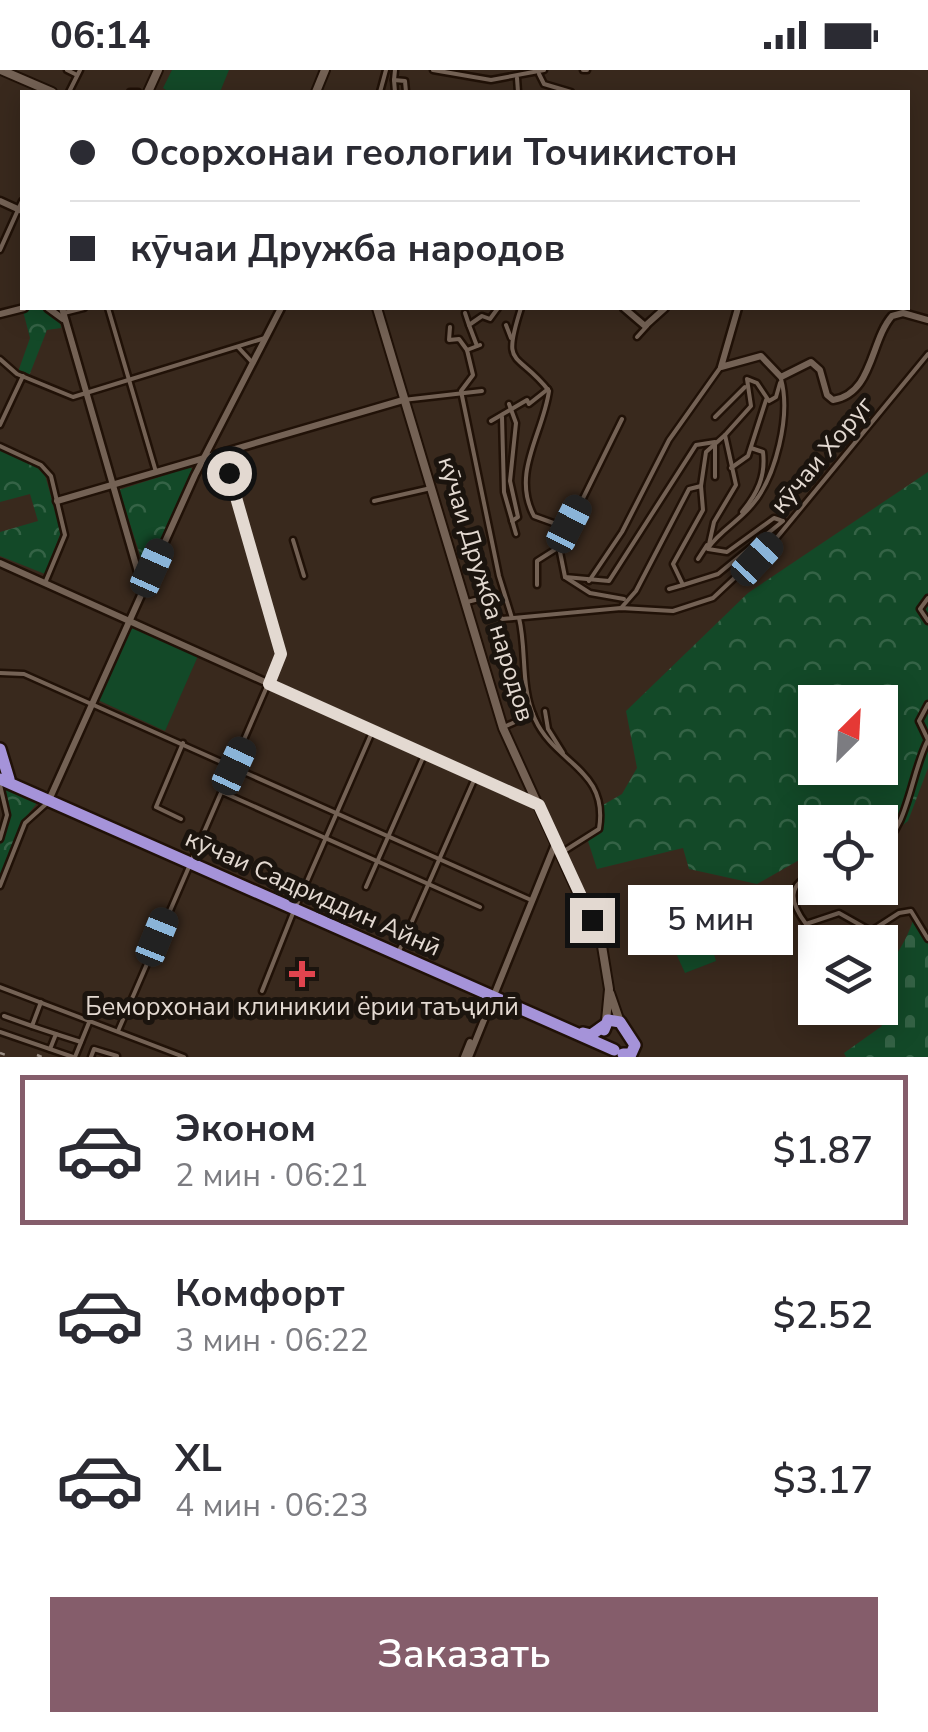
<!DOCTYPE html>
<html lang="ru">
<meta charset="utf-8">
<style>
:root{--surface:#fff;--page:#f7f7f7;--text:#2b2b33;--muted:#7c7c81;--line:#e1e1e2;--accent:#855d6b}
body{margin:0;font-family:"Nunito Sans",sans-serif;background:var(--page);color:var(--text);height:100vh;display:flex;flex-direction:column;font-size:38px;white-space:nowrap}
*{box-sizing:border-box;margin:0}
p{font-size:32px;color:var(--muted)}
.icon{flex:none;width:55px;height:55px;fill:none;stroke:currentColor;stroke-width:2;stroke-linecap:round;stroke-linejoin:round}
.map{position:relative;height:987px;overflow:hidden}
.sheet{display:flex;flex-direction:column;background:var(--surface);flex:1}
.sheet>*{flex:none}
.banner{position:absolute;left:20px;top:20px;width:890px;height:220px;border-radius:0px;box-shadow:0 5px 25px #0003;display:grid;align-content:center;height:220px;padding:0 50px;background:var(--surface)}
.needle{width:65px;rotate:24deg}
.fabs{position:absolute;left:798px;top:615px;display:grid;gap:20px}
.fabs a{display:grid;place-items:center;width:100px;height:100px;border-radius:0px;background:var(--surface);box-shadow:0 5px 25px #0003;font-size:50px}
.end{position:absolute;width:45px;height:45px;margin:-22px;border:12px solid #e3d9d1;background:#111;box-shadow:0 0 0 5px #111}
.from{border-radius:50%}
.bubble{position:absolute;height:70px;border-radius:0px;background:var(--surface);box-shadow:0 5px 25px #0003;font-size:32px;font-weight:600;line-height:70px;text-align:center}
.car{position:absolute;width:30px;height:60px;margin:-30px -15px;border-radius:12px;box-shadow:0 0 8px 2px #0007;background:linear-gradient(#222 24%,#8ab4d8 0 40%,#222 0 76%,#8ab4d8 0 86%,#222 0)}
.banner b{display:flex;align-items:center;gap:35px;height:95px;font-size:38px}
.banner b+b{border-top:2px solid var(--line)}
.banner i{width:25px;height:25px;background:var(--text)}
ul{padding:18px 0 0;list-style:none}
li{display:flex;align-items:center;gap:30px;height:150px;margin:0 20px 15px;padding:0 30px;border:5px solid transparent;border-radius:0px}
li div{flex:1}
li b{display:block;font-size:38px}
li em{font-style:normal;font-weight:600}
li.active{border-color:var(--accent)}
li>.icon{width:90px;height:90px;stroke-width:1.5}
.action{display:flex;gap:20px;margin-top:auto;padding:20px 50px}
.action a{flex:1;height:115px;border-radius:0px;background:var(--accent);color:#fff;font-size:40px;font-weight:600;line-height:115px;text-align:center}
.status{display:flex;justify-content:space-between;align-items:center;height:70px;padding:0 50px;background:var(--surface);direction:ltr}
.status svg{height:28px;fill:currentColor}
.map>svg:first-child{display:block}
</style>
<div class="status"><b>06:14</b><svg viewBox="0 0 49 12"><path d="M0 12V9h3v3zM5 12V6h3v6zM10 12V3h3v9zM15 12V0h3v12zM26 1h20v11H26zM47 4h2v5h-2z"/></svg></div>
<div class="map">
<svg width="928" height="987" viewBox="0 0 928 987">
<defs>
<pattern id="cemetery-stones" width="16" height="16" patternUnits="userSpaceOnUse" patternTransform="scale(2.5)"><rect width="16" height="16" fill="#134928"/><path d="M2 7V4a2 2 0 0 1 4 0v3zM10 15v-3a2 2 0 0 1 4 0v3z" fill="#356346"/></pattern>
<pattern id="park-crowns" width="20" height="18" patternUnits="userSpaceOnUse" patternTransform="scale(2.5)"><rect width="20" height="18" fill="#134928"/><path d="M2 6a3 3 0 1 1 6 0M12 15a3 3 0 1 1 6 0" fill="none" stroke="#356346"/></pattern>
</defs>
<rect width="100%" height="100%" fill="#39291d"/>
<g fill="#134928">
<path d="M172 0H229L220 22H169L163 18Z"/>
<path d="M131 556 198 586 165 661 98 630Z"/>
<path d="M663 823C693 832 708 863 716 891L685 903 651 829Z"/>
</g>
<path fill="url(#cemetery-stones)" d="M914 847 928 867V987H846L844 983 882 956 871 938H880C880 894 903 886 914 847Z"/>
<g fill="url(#park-crowns)" fill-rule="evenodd">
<path d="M39 238 59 248 61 258 47 260 29 306 18 302 30 268 23 241Z"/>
<path d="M0 380 36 396 45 405 61 462 45 504 0 486V462L38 451 30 424 0 432Z"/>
<path d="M190 397 195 402 149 496 144 497 119 420Z"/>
<path d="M928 402V698L908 751 880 773V752H856V748L815 752V781L757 814 689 799 683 778 597 799 588 771 603 757V735L622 724 637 698 626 641 748 523ZM815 632H880V698H815Z"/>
<path d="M5 716 37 728V733L22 752 0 811V775L10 743Z"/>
</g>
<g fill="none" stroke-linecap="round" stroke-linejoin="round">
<defs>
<g id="minor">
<path d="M67 0 77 5"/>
<path d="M395 0 394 10 405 11 406 22"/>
<path d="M433 0 491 10 544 0"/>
<path d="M583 0H587"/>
<path d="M539 4 544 14 571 22"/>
<path d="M517 8 518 22"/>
<path d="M394 10 395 22"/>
<path d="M69 22 80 0"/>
<path d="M130 22H138"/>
<path d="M380 22 386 0"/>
<path d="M0 180 22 131"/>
<path d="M108 238 156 402"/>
<path d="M521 238C501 300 517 280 549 321 543 364 511 403 534 446L567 458"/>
<path d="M64 243 84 238"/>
<path d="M465 243 469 255"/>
<path d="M506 255 511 268"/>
<path d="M450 257 449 270 459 269 467 280"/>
<path d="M637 267 647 256"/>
<path d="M480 275 467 280 473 305 461 321 499 506 512 548"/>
<path d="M477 276 469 255 482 246 490 249 498 238"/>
<path d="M238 277 251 291"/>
<path d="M0 289 17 304 73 327 265 268"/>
<path d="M403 330 482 321"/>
<path d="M509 334 516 353 510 411 518 447 512 451"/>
<path d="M502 347 504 422 516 464"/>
<path d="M715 347 745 317"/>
<path d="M622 349 559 477 565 507 609 511 696 375 715 372V407"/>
<path d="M491 351 527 330 529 334 548 319"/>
<path d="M0 355 23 306"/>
<path d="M725 365 751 336 747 309 757 313 769 331 776 327 780 313"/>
<path d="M0 376 41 395 51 406 65 465 45 513"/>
<path d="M731 398 748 386 766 330"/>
<path d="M374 431 431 418"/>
<path d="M742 442C757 424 766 406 763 382L751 378"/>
<path d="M553 462 560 475"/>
<path d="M293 470 304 506"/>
<path d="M708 478C721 460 738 452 752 435 776 407 791 345 781 309"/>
<path d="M698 489 707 475"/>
<path d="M565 507 590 523 624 529"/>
<path d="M589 511 622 462 669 370 720 298"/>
<path d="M537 515V491L559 477"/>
<path d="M683 515 718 504 783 451 774 448 727 482 708 479 714 452 736 415 725 365 706 382 701 416"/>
<path d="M928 528 920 539 928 551"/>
<path d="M467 532 483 528 502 549 621 538 673 541 713 528 774 471 928 284"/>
<path d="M621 538 636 521 689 419 701 416 703 440 673 494 683 515 669 519"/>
<path d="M519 548C527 580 520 617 535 649 555 694 609 699 599 759L561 783"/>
<path d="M0 603 24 604 531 830"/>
<path d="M928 634 919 651 928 670"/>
<path d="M545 641 548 659 563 683"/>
<path d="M506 656 533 644"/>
<path d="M0 715 7 745 0 769"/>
<path d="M222 722 480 837"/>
<path d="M181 749 156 737 183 673"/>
<path d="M880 776C908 760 911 702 928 670"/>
<path d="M815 803C787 814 789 831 806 854L839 843 871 861 899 843 911 841 928 869"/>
<path d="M0 816 25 753 45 735"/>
<path d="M366 817 425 683"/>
<path d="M297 834 373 660"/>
<path d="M399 881 475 708"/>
<path d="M0 917 184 987"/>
<path d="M262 921 293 843"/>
<path d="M4 946 32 956 41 932"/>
<path d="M32 956 56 964"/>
<path d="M118 961 281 584 223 382"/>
<path d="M0 962 73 987"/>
<path d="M50 979 56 964 81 972"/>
<path d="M75 987 90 950"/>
<path d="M91 987 94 979 117 986"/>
</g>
<g id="tertiary">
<path d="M0 131 22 141"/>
<path d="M48 238 63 249"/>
<path d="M62 238 142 516"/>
<path d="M624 238 645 256 665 238"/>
<path d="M738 238 721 297 761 286 781 307 811 292 820 300 827 325 833 330C873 324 870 271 892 246L903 243 928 250"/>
<path d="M0 244 24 238"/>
<path d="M57 431 403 330"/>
<path d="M0 493 537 734"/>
<path d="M49 730 195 405 281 238"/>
<path d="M464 987 470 972"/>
<path d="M469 987 556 772"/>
</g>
<g id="secondary">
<path d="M1 0 52 22"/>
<path d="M148 22 158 0"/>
<path d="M316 22 325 0"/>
<path d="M377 238 503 658 602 876 609 919 606 951"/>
<path d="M610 923 620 952"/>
</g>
<g id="trunk">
<path d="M0 679 9 709"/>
<path d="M0 709 614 980"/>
<path d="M604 960 608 950 620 952 635 975 631 984H623"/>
<path d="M583 963 591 965 605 955"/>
</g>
</defs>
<use href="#minor" stroke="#201107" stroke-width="9"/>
<use href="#tertiary" stroke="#201107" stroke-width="11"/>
<use href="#secondary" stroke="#201107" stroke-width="12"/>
<use href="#trunk" stroke="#201107" stroke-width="16"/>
<use href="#minor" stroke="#746255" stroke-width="4"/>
<use href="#tertiary" stroke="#746255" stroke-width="6"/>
<use href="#secondary" stroke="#746255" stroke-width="8"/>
<use href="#trunk" stroke="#a593d9" stroke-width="11"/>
<g stroke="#9a8e84" stroke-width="2.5" stroke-dasharray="5 10" stroke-linecap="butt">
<path d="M0 983 12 987"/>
<path d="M37 985 42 987"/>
</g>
</g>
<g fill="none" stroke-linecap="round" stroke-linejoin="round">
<path stroke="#e3d9d1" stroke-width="12" d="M229 403 281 584 269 614 539 735 592 850"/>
</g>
<path fill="#e0444e" stroke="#1b140e" stroke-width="4" d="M297 889h10v10h10v10h-10v10h-10v-10h-10v-10h10z"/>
<g text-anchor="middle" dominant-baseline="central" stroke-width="10" stroke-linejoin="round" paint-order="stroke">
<g font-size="25" fill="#e3d9d1" stroke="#1b140e">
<text transform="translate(822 385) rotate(-50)">кӯчаи Хоруг</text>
<text transform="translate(486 519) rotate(73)">кӯчаи Дружба народов</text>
<text transform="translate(313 823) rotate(24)">кӯчаи Садриддин Айнӣ</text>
</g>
<g font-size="25" fill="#e3d9d1" stroke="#1b140e">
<text x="302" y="937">Беморхонаи клиникии ёрии таъҷилӣ</text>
</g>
</g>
</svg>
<div class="fabs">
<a><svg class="needle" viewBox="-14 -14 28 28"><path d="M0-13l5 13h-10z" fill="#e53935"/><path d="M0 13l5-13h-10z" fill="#7c7c81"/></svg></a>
<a><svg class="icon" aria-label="locate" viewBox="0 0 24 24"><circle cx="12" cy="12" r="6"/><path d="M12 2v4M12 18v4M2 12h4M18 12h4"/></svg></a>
<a><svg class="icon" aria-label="layers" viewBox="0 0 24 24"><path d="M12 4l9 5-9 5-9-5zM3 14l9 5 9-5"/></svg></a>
</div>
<i class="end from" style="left:229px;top:403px"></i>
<i class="end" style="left:592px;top:850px"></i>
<div class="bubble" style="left:628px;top:815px;width:165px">5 мин</div>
<i class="car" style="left:569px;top:454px;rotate:27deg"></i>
<i class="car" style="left:757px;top:489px;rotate:43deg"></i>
<i class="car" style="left:152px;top:498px;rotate:24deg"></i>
<i class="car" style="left:234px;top:696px;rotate:25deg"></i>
<i class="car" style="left:157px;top:867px;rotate:22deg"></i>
<div class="banner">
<b><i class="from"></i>Осорхонаи геологии Точикистон</b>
<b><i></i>кӯчаи Дружба народов</b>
</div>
</div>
<section class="sheet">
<ul>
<li class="active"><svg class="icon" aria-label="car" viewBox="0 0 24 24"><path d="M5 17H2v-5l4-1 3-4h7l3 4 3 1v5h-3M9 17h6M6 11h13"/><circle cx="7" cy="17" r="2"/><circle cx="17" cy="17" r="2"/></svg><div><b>Эконом</b><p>2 мин · 06:21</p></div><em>$1.87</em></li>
<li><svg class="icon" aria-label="car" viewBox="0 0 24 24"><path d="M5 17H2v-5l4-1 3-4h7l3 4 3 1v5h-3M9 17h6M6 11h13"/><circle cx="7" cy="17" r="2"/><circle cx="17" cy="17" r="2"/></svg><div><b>Комфорт</b><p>3 мин · 06:22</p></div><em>$2.52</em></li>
<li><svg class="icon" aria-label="car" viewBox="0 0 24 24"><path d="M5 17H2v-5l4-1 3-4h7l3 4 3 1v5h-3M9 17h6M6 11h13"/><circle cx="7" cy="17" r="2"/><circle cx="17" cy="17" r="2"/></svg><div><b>XL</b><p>4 мин · 06:23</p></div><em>$3.17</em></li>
</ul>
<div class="action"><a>Заказать</a></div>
</section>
